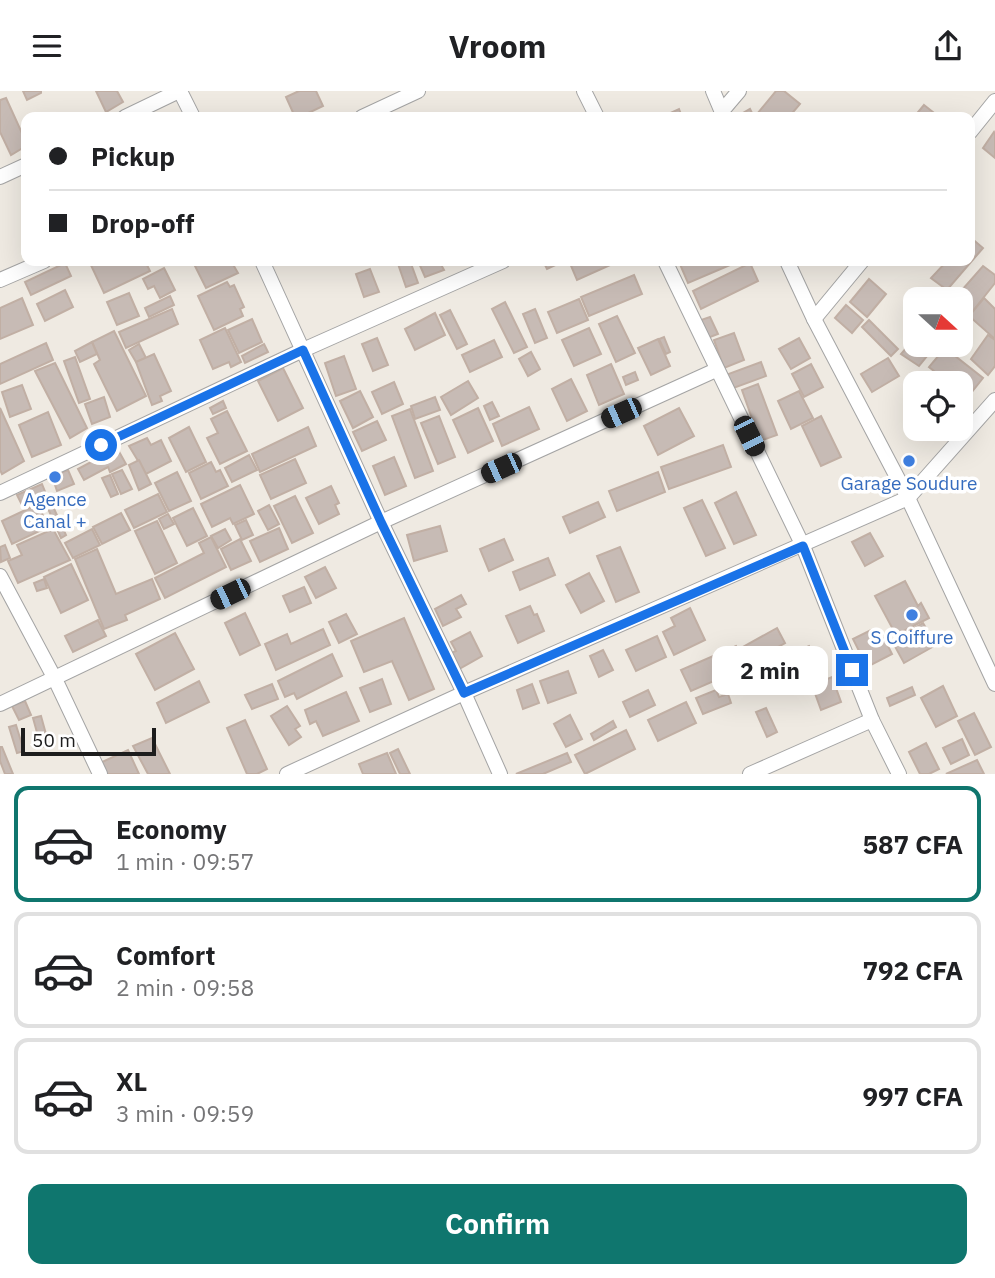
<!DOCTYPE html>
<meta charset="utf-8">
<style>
:root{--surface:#fff;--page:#f2f2f2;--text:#202124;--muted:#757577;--line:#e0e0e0;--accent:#0f766e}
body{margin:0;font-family:"IBM Plex Sans",sans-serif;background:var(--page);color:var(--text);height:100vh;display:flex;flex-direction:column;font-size:26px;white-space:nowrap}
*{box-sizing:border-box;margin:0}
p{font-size:23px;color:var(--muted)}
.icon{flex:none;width:38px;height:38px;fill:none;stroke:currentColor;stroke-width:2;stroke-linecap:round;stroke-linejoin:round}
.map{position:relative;height:683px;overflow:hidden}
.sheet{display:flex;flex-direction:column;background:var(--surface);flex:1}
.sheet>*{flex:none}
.guide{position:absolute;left:21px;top:21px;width:954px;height:154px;border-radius:14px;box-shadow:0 7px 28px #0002;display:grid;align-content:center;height:154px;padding:0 28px;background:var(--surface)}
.needle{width:46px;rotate:111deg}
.controls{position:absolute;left:903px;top:196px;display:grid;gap:14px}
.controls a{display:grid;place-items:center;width:70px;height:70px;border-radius:14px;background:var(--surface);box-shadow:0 7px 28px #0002;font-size:35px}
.scale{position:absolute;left:21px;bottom:18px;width:135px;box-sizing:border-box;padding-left:7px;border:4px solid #1d1d1d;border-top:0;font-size:19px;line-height:24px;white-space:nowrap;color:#1d1d1d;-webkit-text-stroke:5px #fff;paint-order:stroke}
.end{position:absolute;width:32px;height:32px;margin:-16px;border:9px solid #1a73e8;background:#fff;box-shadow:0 0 0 4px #fff}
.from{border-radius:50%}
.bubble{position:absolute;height:49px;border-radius:14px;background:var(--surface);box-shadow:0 7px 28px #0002;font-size:23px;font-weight:700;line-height:49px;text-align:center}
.car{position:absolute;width:21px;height:42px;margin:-21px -10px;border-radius:9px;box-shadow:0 0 5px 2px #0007;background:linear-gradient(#222 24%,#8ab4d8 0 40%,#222 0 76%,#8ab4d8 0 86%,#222 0)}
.guide b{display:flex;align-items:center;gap:24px;height:66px;font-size:26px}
.guide b+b{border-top:2px solid var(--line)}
.guide i{width:18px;height:18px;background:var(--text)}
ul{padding:12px 0 0;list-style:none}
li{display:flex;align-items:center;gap:21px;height:116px;margin:0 14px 10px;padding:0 14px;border:4px solid var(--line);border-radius:14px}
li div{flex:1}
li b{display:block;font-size:26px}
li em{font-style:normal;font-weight:700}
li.selected{border-color:var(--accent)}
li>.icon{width:63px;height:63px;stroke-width:1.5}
.action{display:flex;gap:14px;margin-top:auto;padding:14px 28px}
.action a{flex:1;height:80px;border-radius:14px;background:var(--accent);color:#fff;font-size:28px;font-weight:700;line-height:80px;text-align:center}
header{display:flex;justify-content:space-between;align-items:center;height:91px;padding:0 28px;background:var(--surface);font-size:32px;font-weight:700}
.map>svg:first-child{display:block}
</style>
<header><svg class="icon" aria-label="menu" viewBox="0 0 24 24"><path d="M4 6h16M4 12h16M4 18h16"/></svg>Vroom<svg class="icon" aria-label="share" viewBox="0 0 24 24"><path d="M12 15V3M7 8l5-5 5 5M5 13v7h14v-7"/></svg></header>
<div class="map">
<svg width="995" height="683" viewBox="0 0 995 683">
<rect width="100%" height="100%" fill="#efeae2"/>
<g fill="#c7bbb5" stroke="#c1afa4" stroke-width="2">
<path d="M23 0H41V2L27 9Z"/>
<path d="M96 0H117L123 11 106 21Z"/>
<path d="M299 0H316L323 15 300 26H295L286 6Z"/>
<path d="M776 0H784L800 13 789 26H761L757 23Z"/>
<path d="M6 7 26 51V55L11 64 0 41V9Z"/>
<path d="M924 14 938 25 937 26H914Z"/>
<path d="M679 18 682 26H664V25Z"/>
<path d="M750 18 754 26H736Z"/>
<path d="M994 41 995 43V67L983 57Z"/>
<path d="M970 146 983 157 947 199 931 187 947 170H970Z"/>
<path d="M89 170H145L150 180 104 202Z"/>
<path d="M201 170H231L238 182 206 197 194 173Z"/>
<path d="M397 170H410L418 192 406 196Z"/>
<path d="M418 170H439L444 179 425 186Z"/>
<path d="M543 170H564L547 178Z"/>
<path d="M569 170H619L577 189Z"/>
<path d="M681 170H737V171L688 192 679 171Z"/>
<path d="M65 172 71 185 31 204 25 191Z"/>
<path d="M750 172 758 190 701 218 693 200Z"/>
<path d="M983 175 995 184V192L969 225 961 216V208H954Z"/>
<path d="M164 177 175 199 160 207 154 195 148 198 143 188Z"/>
<path d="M370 178 379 201 364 206 356 183Z"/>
<path d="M634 184 642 203 589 225 581 206Z"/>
<path d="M869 188 886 203 867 226 850 211Z"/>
<path d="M227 191 230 196 234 194 244 216 240 218 243 225 214 239 198 205Z"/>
<path d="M65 199 73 216 45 230 37 213Z"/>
<path d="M129 202 139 225 117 234 107 211Z"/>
<path d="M170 205 174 214 149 226 145 217Z"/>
<path d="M22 207 33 234 0 248V217Z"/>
<path d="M984 207 995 218V248L969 225Z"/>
<path d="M579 208 588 229 557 242 548 221Z"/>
<path d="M505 211 527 256 514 262 492 218Z"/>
<path d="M846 214 863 229 852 242 835 227Z"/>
<path d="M172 218 178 233 126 257 119 241Z"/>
<path d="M535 218 547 247 535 252 523 223Z"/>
<path d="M450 219 467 253 457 258 440 224Z"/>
<path d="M435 222 445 244 415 259 405 238Z"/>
<path d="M617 225 635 262 616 271 599 233Z"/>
<path d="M710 226 718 243 705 248 698 230Z"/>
<path d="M252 228 262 251 239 262 228 239Z"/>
<path d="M869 229 898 258 891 265 862 236Z"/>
<path d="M225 237 241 271 231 276 229 271 213 278 200 249Z"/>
<path d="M589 237 601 263 574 275 562 249Z"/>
<path d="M114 240 146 305 117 320 94 273 100 269 92 251Z"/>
<path d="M734 242 744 269 724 277 714 249Z"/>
<path d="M988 244 995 249V275L988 284 971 268Z"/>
<path d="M664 246 670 261 666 263 659 248Z"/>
<path d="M377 247 388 274 373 280 362 253Z"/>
<path d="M799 247 810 267 791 278 779 258Z"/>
<path d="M915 247V254H936L919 275 901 263Z"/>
<path d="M658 248 670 275 651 284 638 257Z"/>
<path d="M494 249 502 266 470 281 462 264Z"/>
<path d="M92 251 97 263 80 271 75 260Z"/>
<path d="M46 252 53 269 0 293V273Z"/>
<path d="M139 253 146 267 136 271 129 259Z"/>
<path d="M264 253 268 261 245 272 242 265Z"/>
<path d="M945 257 983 287 967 307 961 302V292H949L929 276Z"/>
<path d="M531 261 540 278 528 285 519 268Z"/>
<path d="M154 263 171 300 160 305 162 310 152 314 136 271Z"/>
<path d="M344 265 356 298 336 305 325 272Z"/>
<path d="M75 266 90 308 79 312 64 270Z"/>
<path d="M888 267 899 285 872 301 861 283Z"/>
<path d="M761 271 766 285 728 299 723 285Z"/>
<path d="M55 272 87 337 70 347 35 280Z"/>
<path d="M611 273 624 303 599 314 587 284Z"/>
<path d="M811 273 823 296 804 306 792 283Z"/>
<path d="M283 277 303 317 278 330 258 290Z"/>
<path d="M635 281 638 289 626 294 623 286Z"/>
<path d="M571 288 587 320 567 330 552 298Z"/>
<path d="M468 290 478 307 451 324 441 306Z"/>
<path d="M394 291 403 313 382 323 372 301Z"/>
<path d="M758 293 777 344 760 350 742 299Z"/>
<path d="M22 294 31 318 10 326 2 301Z"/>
<path d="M360 300 373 326 353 337 340 310Z"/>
<path d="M799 300 813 327 791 338 778 310Z"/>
<path d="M104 306 110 326 92 333 85 313Z"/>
<path d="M435 306 440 319 415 328 411 315Z"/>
<path d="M223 310 226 317 213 323 210 317Z"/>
<path d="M492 311 499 325 490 329 484 315Z"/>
<path d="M529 316 539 338 502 355 493 333Z"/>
<path d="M0 317 24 370 2 383 0 379Z"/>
<path d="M478 317 493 350 468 362 453 329Z"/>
<path d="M679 317 694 345 658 364 644 335Z"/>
<path d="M410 318 433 380 415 387 392 325Z"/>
<path d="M227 320 247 360 220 373 207 347 218 342 211 328Z"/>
<path d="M48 321 61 354 32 366 19 334Z"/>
<path d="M915 323V338H930L919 348 905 334Z"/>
<path d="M439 325 455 366 438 373 421 332Z"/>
<path d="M821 325 841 366 821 375 802 335Z"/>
<path d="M377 330 386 349 362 360 353 341Z"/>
<path d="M189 336 206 371 186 381 169 347Z"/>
<path d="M308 336 316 355 260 381 252 363Z"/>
<path d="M147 347 151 354 161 349 171 370 146 383 129 355Z"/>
<path d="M723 354 731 376 669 398 661 376Z"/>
<path d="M117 357 126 373 110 381 108 376 84 389 78 378Z"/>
<path d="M249 364 257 379 232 391 225 377Z"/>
<path d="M394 366 406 395 385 404 373 375Z"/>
<path d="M295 368 306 392 271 408 260 384Z"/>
<path d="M139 369 151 393 139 399 129 374Z"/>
<path d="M211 371 216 381 220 379 228 395 201 408 189 382Z"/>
<path d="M68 379 74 393 57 400 52 385Z"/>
<path d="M122 379 132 398 121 403 112 383Z"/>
<path d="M177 381 191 410 169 420 155 392Z"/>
<path d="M658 381 665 401 617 420 609 400Z"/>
<path d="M110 384 118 403 111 406 102 387Z"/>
<path d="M42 393 46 403 22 414 17 404Z"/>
<path d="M240 394 254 423 233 433 230 427 212 436 201 413Z"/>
<path d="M331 395 339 412 335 414 339 423 319 433 306 407Z"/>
<path d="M736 401 756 444 734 453 715 412Z"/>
<path d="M158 403 167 421 134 437 125 419Z"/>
<path d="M295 405 313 442 292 452 274 415Z"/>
<path d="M702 409 725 457 706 465 684 417Z"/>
<path d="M51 411 66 444 61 447 46 413Z"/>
<path d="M598 411 605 426 570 442 563 426Z"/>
<path d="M38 413 48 436 12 453 2 430Z"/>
<path d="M269 414 279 433 268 439 258 420Z"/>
<path d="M193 417 207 445 187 455 173 427Z"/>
<path d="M121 422 130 439 102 453 93 436Z"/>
<path d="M168 423 174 433 164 438 159 428Z"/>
<path d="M246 429 253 444 242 449 235 434Z"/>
<path d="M157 430 177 472 155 483 135 440Z"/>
<path d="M440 435 447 460 414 470 407 444Z"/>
<path d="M279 437 288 458 260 471 250 450Z"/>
<path d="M53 438 70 469 18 492 8 470 22 464 17 454Z"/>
<path d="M92 438 100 454 73 467 65 452Z"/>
<path d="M225 438 231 449 218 457 211 445Z"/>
<path d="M870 442 883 465 865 475 852 451Z"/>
<path d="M211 446 226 476 165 507 155 487 204 462 199 452Z"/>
<path d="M240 448 251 470 231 479 221 458Z"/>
<path d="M504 448 513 469 489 480 480 458Z"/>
<path d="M5 454 10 467 1 471 0 456Z"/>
<path d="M620 456 639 501 616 511 597 465Z"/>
<path d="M97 458 116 503 152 488 160 508 125 524 127 529 104 538 75 468Z"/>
<path d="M548 467 555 484 520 499 513 481Z"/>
<path d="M71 473 88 509 61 522 44 486Z"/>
<path d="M325 476 336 497 316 507 305 486Z"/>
<path d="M589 482 604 510 581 522 566 494Z"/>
<path d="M44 488 47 497 37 500 34 492Z"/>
<path d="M905 490 918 515 921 512 929 527 896 544 875 505Z"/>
<path d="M304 496 311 512 290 521 283 505Z"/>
<path d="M461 504 466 513 456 518 461 526 443 535 435 518Z"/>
<path d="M530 515 534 524 537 523 544 540 518 552 506 525Z"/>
<path d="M690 517 705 549 674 564 663 541 675 535 671 527Z"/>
<path d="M245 522 260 554 240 564 225 532Z"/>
<path d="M346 523 357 543 339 552 329 531Z"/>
<path d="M404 527 434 598 409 609 392 570 364 581 351 550Z"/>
<path d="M98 529 106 545 73 561 65 545Z"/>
<path d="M923 532 936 554 904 572 892 550Z"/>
<path d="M777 537 785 552 751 571 743 556Z"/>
<path d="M323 538 330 554 276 579 265 553 287 543 291 553Z"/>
<path d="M871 539 877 550 884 547 892 563 867 576 853 548Z"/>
<path d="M470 541 482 565 459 578 451 562 456 560 451 551Z"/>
<path d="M175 542 194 578 155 599 136 563Z"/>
<path d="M657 545 666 566 636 580 626 559Z"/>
<path d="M736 555 746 576 691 600 681 579Z"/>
<path d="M809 555 815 568 760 595 753 581Z"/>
<path d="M603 559 613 579 599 586 590 565Z"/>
<path d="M332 563 342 585 297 608 294 602 285 606 278 590Z"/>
<path d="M568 580 576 602 548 612 540 590Z"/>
<path d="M832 586 841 611 821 619 812 594Z"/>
<path d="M382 588 391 613 370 621 360 597Z"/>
<path d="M199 590 209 611 166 632 157 612Z"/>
<path d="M272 593 278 608 252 618 245 604Z"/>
<path d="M532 593 539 612 523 618 517 599Z"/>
<path d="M943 595 957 625 936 636 921 607Z"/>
<path d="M912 596 915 604 890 615 887 607Z"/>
<path d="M648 599 655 614 630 626 623 611Z"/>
<path d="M716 599 719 606 728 603 731 612 703 623 696 607Z"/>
<path d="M346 601 359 630 323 645 316 630 310 633 305 619Z"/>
<path d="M25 610 31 624 19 629 12 615Z"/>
<path d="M686 611 696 632 658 650 648 629Z"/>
<path d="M287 615 300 635 295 638 301 646 289 654 271 625Z"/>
<path d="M766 617 777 641 767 646 756 621Z"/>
<path d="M974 622 991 656 975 664 958 630Z"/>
<path d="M570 624 582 648 566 656 554 633Z"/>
<path d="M41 625 49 654 41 656 33 627Z"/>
<path d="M245 629 267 678 257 683H247L227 637Z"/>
<path d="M613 630 616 636 594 649 591 643Z"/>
<path d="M16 634 24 660 17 662 9 636Z"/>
<path d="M626 639 635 658 585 683 575 664Z"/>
<path d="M152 647 170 683H148L133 655Z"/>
<path d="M962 648 969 664 951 673 943 657Z"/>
<path d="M926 652 939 678 929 683H920L909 661Z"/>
<path d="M0 656H2L13 683H5L0 670Z"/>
<path d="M398 658 410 683H400L390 662Z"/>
<path d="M128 659 139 683H106L100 672Z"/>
<path d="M387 662 396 683H363L359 673Z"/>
<path d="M567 662 571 671 543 683H516Z"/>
<path d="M977 669 984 683H946Z"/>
</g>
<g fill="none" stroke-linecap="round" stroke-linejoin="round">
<defs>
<g id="street">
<path d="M180 0 193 26"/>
<path d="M584 0 597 26"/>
<path d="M713 0 724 26"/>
<path d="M722 20 739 0"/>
<path d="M125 26 179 0"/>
<path d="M362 26 418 0"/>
<path d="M970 41 995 10"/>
<path d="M0 86 26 74"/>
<path d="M262 170 381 431 464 602 500 683"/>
<path d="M665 170 803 455 872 629 899 683"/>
<path d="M787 170 814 228 908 407 995 593"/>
<path d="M0 189 44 170"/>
<path d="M814 228 862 170"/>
<path d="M0 402 303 259 503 170"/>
<path d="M0 485 55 588 100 683"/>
<path d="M0 613 381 431 716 279"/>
<path d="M287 683 464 602 908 407 995 309"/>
<path d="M750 683 872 629"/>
</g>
</defs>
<use href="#street" stroke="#a4a4a4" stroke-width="16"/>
<use href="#street" stroke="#fff" stroke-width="14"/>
</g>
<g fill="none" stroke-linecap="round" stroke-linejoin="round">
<path stroke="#1a73e8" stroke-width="9" d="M101 354 303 259 381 431 464 602 803 455 852 579"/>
</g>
<g fill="#3f7fe0" stroke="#fff" stroke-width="2.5">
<circle cx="909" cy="370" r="7"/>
<circle cx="55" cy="386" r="7"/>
<circle cx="912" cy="524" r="7"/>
</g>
<g text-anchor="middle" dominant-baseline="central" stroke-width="7" stroke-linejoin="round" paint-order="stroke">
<g font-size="19" fill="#366cbe" stroke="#fff">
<text x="909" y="392">Garage Soudure</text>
<text x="55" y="408">Agence<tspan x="55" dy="22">Canal +</tspan></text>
<text x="912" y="546">S Coiffure</text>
</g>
</g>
</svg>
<div class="controls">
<a><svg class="needle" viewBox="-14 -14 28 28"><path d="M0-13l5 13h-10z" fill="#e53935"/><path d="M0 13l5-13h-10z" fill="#757577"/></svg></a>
<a><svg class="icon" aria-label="locate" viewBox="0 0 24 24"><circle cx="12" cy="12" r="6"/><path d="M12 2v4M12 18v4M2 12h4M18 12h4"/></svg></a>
</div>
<div class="scale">50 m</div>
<i class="end from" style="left:101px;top:354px"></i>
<i class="end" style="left:852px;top:579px"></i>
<div class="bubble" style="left:712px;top:555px;width:116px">2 min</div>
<i class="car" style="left:621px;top:322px;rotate:246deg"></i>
<i class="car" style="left:749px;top:345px;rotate:154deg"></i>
<i class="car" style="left:501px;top:377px;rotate:246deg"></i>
<i class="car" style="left:230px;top:503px;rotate:244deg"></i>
<div class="guide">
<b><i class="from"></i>Pickup</b>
<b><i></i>Drop-off</b>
</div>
</div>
<section class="sheet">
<ul>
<li class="selected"><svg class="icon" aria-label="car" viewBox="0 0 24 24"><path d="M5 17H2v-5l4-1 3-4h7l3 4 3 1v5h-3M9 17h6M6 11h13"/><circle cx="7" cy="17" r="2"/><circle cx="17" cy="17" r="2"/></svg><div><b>Economy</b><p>1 min · 09:57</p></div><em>587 CFA</em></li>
<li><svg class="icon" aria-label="car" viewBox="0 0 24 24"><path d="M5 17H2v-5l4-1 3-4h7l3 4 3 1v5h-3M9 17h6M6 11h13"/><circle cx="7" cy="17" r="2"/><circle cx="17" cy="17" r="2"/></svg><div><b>Comfort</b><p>2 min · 09:58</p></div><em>792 CFA</em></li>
<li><svg class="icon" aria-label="car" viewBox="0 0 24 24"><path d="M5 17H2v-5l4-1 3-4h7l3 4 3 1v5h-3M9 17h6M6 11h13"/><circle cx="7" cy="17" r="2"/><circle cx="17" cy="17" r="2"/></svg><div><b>XL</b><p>3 min · 09:59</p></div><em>997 CFA</em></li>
</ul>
<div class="action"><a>Confirm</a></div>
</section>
